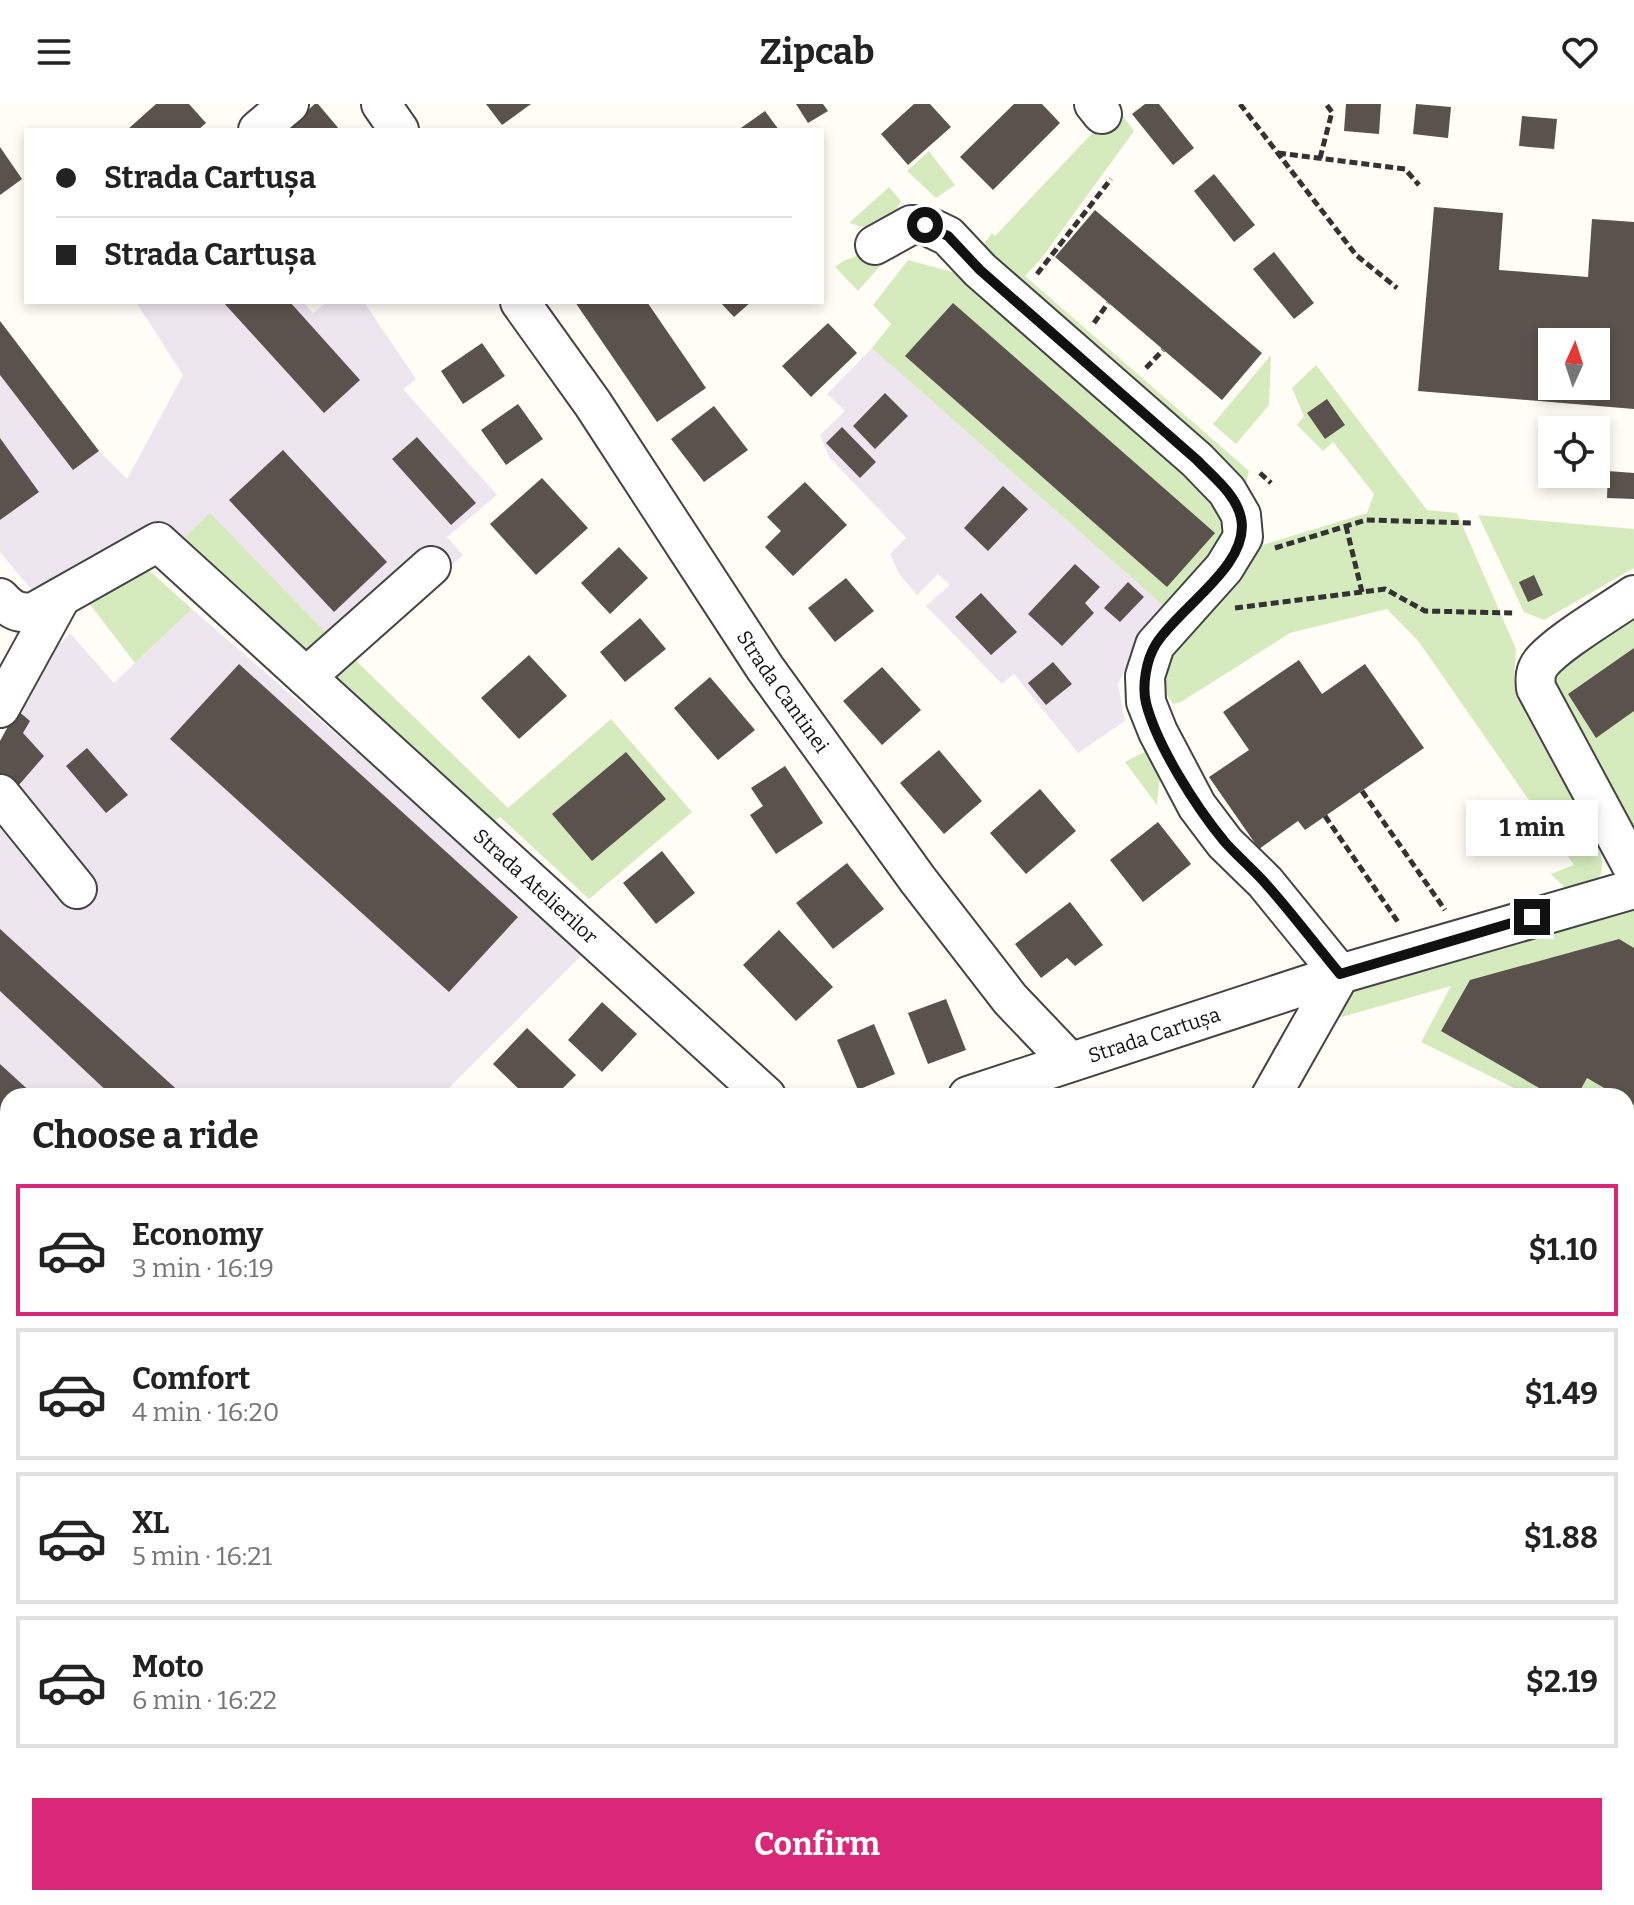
<!DOCTYPE html>
<meta charset="utf-8">
<style>
:root{--surface:#fff;--page:#f2f2f2;--text:#222;--muted:#767676;--line:#e0e0e0;--accent:#db2777}
body{margin:0;font-family:Bitter,serif;background:var(--page);color:var(--text);height:100vh;display:flex;flex-direction:column;font-size:30px;white-space:nowrap}
*{box-sizing:border-box;margin:0}
p{font-size:26px;color:var(--muted)}
.icon{flex:none;width:44px;height:44px;fill:none;stroke:currentColor;stroke-width:2;stroke-linecap:round;stroke-linejoin:round}
.map{position:relative;flex:1;overflow:hidden}
.sheet{position:absolute;left:0px;top:984px;width:1634px;height:818px;display:flex;flex-direction:column;background:var(--surface);border-radius:24px 24px 0 0;box-shadow:0 4px 12px #0003}
.sheet>*{flex:none}
.guide{position:absolute;left:24px;top:24px;width:800px;height:176px;border-radius:0px;box-shadow:0 4px 12px #0003;display:grid;align-content:center;height:176px;padding:0 32px;background:var(--surface)}
.needle{width:52px;rotate:3deg}
.fabs{position:absolute;left:1538px;top:224px;display:grid;gap:16px}
.fabs a{display:grid;place-items:center;width:72px;height:72px;border-radius:0px;background:var(--surface);box-shadow:0 4px 12px #0003;font-size:40px}
.end{position:absolute;width:36px;height:36px;margin:-18px;border:10px solid #111;background:#fff;box-shadow:0 0 0 4px #fff}
.from{border-radius:50%}
.bubble{position:absolute;height:56px;border-radius:0px;background:var(--surface);box-shadow:0 4px 12px #0003;font-size:26px;font-weight:700;line-height:56px;text-align:center}
.guide b{display:flex;align-items:center;gap:28px;height:76px;font-size:30px}
.guide b+b{border-top:2px solid var(--line)}
.guide i{width:20px;height:20px;background:var(--text)}
ul{padding:0;list-style:none}
li{display:flex;align-items:center;gap:24px;height:132px;margin:0 16px 12px;padding:0 16px;border:4px solid var(--line);border-radius:0px}
li div{flex:1}
li b{display:block;font-size:30px}
li em{font-style:normal;font-weight:700}
li.current{border-color:var(--accent)}
li>.icon{width:72px;height:72px;stroke-width:1.5}
h2{padding:0 32px;font-size:36px;line-height:96px}
.cta{display:flex;gap:16px;margin-top:auto;padding:16px 32px}
.cta a{flex:1;height:92px;border-radius:0px;background:var(--accent);color:#fff;font-size:32px;font-weight:700;line-height:92px;text-align:center}
header{display:flex;justify-content:space-between;align-items:center;height:104px;padding:0 32px;background:var(--surface);font-size:36px;font-weight:700}
.map>svg:first-child{display:block}
</style>
<header><svg class="icon" aria-label="menu" viewBox="0 0 24 24"><path d="M4 6h16M4 12h16M4 18h16"/></svg>Zipcab<svg class="icon" aria-label="heart" viewBox="0 0 24 24"><path d="M12 20l-8-8c-3-5 5-10 8-4 3-6 11-1 8 4z"/></svg></header>
<div class="map">
<svg width="1634" height="1801" viewBox="0 0 1634 1801">
<rect width="100%" height="100%" fill="#fffdf5"/>
<g fill="#eee6ef">
<path d="M136 198H303L313 209 327 198H364L416 275 403 285 497 391 447 433 463 451 445 467 332 535 182 435 165 418 41 497 0 448V217L99 347 127 375 183 271Z"/>
<path d="M872 244 1168 506 1153 530 1128 559 1118 580 1125 617 1078 649 1014 570 1002 580 926 502 950 481 938 470 917 491 899 470 890 450 906 434 829 353 820 331 845 307 827 290Z"/>
<path d="M192 505 586 847 441 992H8V1166L0 1157V721L69 795 0 673V637L44 558 70 529 114 579Z"/>
<path d="M0 1471 8 1485V1535L0 1539Z"/>
</g>
<g fill="#f6f3d4">
<path d="M1634 1444V1801H1433L1437 1794H1626V1458Z"/>
<path d="M258 1794H803L815 1801H263Z"/>
</g>
<g fill="#d5ebbd">
<path d="M1114 0 1134 27 1041 155 1025 172 1249 367 1245 385 978 148 992 129 995 132 1096 25Z"/>
<path d="M929 47 955 81 936 94 907 67Z"/>
<path d="M889 83 901 97 884 129 849 119Z"/>
<path d="M870 147 888 153 858 187 835 163 843 157Z"/>
<path d="M908 156 963 171 1223 398 1226 437 1168 506 872 244 891 220 873 201Z"/>
<path d="M1271 251 1269 301 1236 340 1213 320Z"/>
<path d="M1316 261 1427 406 1457 409 1516 545 1514 576 1601 750C1606 779 1592 783 1567 786L1551 770 1574 761 1419 538 1387 505 1290 529 1181 598 1173 600 1162 584 1160 570 1256 443 1367 409 1374 390 1333 338 1323 347 1297 321 1304 312 1292 284Z"/>
<path d="M210 409 332 535 306 558 182 436Z"/>
<path d="M1478 411 1634 425V464L1544 516 1524 508Z"/>
<path d="M142 460 192 505 135 559 89 499Z"/>
<path d="M1634 499V751L1546 578Z"/>
<path d="M349 550 508 704 611 615 692 708 589 795 500 713 491 719 324 571Z"/>
<path d="M1146 647 1161 664 1157 701 1125 658Z"/>
<path d="M1634 806V1043L1626 1039V992H1530L1421 938 1451 882 1324 918 1340 891Z"/>
</g>
<g fill="#5a524d" fill-rule="evenodd">
<path d="M156 0H189L206 19 198 26H127Z"/>
<path d="M315 0H318L340 26H284Z"/>
<path d="M486 0H531L502 21Z"/>
<path d="M796 0H823L828 7 808 19Z"/>
<path d="M914 0H930L951 23 908 61 881 30Z"/>
<path d="M1014 0H1042L1060 19 993 86 960 53Z"/>
<path d="M1145 0H1159L1194 44 1173 61 1132 10Z"/>
<path d="M1346 0H1381L1379 30 1344 27Z"/>
<path d="M1416 0 1451 3 1448 34 1413 30Z"/>
<path d="M765 7 779 26H738Z"/>
<path d="M1522 12 1557 15 1554 45 1519 42Z"/>
<path d="M0 43 22 75 0 91Z"/>
<path d="M1214 70 1255 121 1234 138 1194 87Z"/>
<path d="M1434 103 1503 109 1499 166 1588 173 1592 115 1634 118V305L1418 287ZM1552 238H1596V282H1552Z"/>
<path d="M1095 106 1262 249 1222 296 1055 153Z"/>
<path d="M1274 148 1314 199 1294 215 1253 165Z"/>
<path d="M223 198H290L360 276 324 309Z"/>
<path d="M575 198H647L706 284 657 318Z"/>
<path d="M720 198H751L734 213Z"/>
<path d="M953 199 1215 429 1167 483 905 252Z"/>
<path d="M0 217 99 347 73 366 0 271Z"/>
<path d="M828 219 857 249 811 293 782 262Z"/>
<path d="M482 239 505 272 463 300 441 267Z"/>
<path d="M885 289 908 312 875 345 853 322Z"/>
<path d="M1327 295 1345 321 1325 335 1307 309Z"/>
<path d="M518 300 543 335 506 361 481 326Z"/>
<path d="M714 302 748 346 704 378 671 335Z"/>
<path d="M842 323 876 358 860 374 826 339Z"/>
<path d="M417 333 476 399 451 421 392 355Z"/>
<path d="M0 334 39 388 0 416Z"/>
<path d="M283 346 387 458 334 508 229 396Z"/>
<path d="M1608 367 1634 369V395L1607 394Z"/>
<path d="M542 374 588 424 536 471 490 420Z"/>
<path d="M805 378 847 421 793 472 765 443 781 427 767 413Z"/>
<path d="M1003 382 1028 405 988 447 964 424Z"/>
<path d="M619 443 648 474 610 510 581 479Z"/>
<path d="M1075 460 1100 483 1085 499 1094 509 1062 542 1028 510Z"/>
<path d="M1534 471 1543 491 1528 498 1519 478Z"/>
<path d="M846 474 874 507 835 538 808 504Z"/>
<path d="M1128 478 1144 493 1120 518 1104 504Z"/>
<path d="M981 489 1017 528 991 551 955 513Z"/>
<path d="M640 514 666 545 625 578 600 548Z"/>
<path d="M1634 544V607L1596 634 1568 590Z"/>
<path d="M529 551 567 592 519 635 481 594Z"/>
<path d="M1299 556 1322 590 1365 560 1424 644 1305 726 1298 717 1259 745 1209 673 1249 646 1223 608Z"/>
<path d="M1053 558 1072 580 1046 601 1028 579Z"/>
<path d="M239 560 518 813 449 888 170 635Z"/>
<path d="M882 563 921 606 882 641 843 597Z"/>
<path d="M710 573 755 626 718 656 674 604Z"/>
<path d="M17 606 30 617 23 629 44 652 12 689 0 673V637Z"/>
<path d="M87 644 128 691 106 709 66 662Z"/>
<path d="M939 646 982 697 944 730 900 679Z"/>
<path d="M626 648 666 695 592 757 552 710Z"/>
<path d="M785 662 823 719 776 750 750 711 763 702 751 684Z"/>
<path d="M1040 685 1076 727 1026 770 990 729Z"/>
<path d="M1158 718 1191 760 1143 798 1110 756Z"/>
<path d="M662 747 695 789 656 820 623 779Z"/>
<path d="M847 759 884 805 833 845 796 799Z"/>
<path d="M1070 798 1103 841 1075 862 1067 854 1041 874 1015 840Z"/>
<path d="M0 825 184 992H112L0 887Z"/>
<path d="M779 826 833 883 796 917 743 861Z"/>
<path d="M1619 835 1634 844V1001L1626 997V992H1618L1587 974 1577 992H1553L1441 927 1470 876Z"/>
<path d="M946 895 966 946 928 960 908 909Z"/>
<path d="M602 898 637 930 602 968 568 936Z"/>
<path d="M874 920 895 970 858 986 837 936Z"/>
<path d="M527 924 576 971 555 992H526L493 960Z"/>
<path d="M0 960 35 992H8V1096L0 1089Z"/>
</g>
<g fill="none" stroke-linecap="round" stroke-linejoin="round">
<defs>
<g id="minor">
<path d="M381 0 399 26"/>
<path d="M1094 0 1102 10"/>
<path d="M258 26 289 0"/>
<path d="M875 141 911 121H925L948 132 980 166 1197 356 1227 387 1241 411 1243 433 1224 464 1155 541 1145 572 1146 598 1158 628 1197 702 1225 739 1265 778 1340 870 1271 992"/>
<path id="s1" d="M520 198 593 300 765 564 918 776 1010 895 1070 958"/>
<path d="M1634 491C1610 508 1558 538 1541 559 1535 567 1535 574 1536 584L1634 766"/>
<path id="s2" d="M0 494C11 506 18 510 34 508L158 438 766 992"/>
<path d="M306 573 431 462"/>
<path d="M0 604 61 493"/>
<path d="M0 690 77 785"/>
<path id="s3" d="M968 992 1340 870 1634 785"/>
<path d="M0 1191 8 1199"/>
<path d="M0 1344 8 1341"/>
<path d="M1626 1435 1634 1421"/>
<path d="M1422 1801 1426 1794"/>
</g>
</defs>
<use href="#minor" stroke="#444" stroke-width="42"/>
<g stroke="#333" stroke-width="5" stroke-dasharray="8 4" stroke-linecap="butt">
<path d="M1240 0 1356 151 1397 184"/>
<path d="M1278 49 1405 65 1419 81"/>
<path d="M1320 54 1332 8 1326 0"/>
<path d="M1037 170 1111 75"/>
<path d="M1094 219 1108 199"/>
<path d="M1146 264 1163 246"/>
<path d="M1260 369 1271 379"/>
<path d="M1346 422 1362 488"/>
<path d="M1275 444 1366 416 1472 419"/>
<path d="M1235 504 1385 485 1425 507 1514 509"/>
<path d="M1362 687 1445 806"/>
<path d="M1325 712 1398 818"/>
<path d="M0 1436 8 1450"/>
<path d="M220 1794 225 1801"/>
<path d="M837 1794 849 1801"/>
</g>
<use href="#minor" stroke="#fff" stroke-width="38"/>
</g>
<g fill="none" stroke-linecap="round" stroke-linejoin="round">
<path stroke="#111" stroke-width="10" d="M925 121 948 132 980 166 1197 356C1213 373 1236 390 1241 414 1251 461 1178 504 1156 540 1146 556 1142 582 1146 599 1157 642 1196 703 1224 737 1237 752 1253 765 1266 780 1292 809 1315 840 1340 870L1532 813"/>
</g>
<g text-anchor="middle" dominant-baseline="central" stroke-width="8" stroke-linejoin="round" paint-order="stroke">
<g font-size="20" fill="#111" stroke="#fff">
<text stroke="none"><textPath href="#s1" startOffset="470">Strada Cantinei</textPath></text>
<text stroke="none"><textPath href="#s2" startOffset="692">Strada Atelierilor</textPath></text>
<text stroke="none"><textPath href="#s3" startOffset="196">Strada Cartușa</textPath></text>
</g>
</g>
</svg>
<div class="fabs">
<a><svg class="needle" viewBox="-14 -14 28 28"><path d="M0-13l5 13h-10z" fill="#e53935"/><path d="M0 13l5-13h-10z" fill="#767676"/></svg></a>
<a><svg class="icon" aria-label="locate" viewBox="0 0 24 24"><circle cx="12" cy="12" r="6"/><path d="M12 2v4M12 18v4M2 12h4M18 12h4"/></svg></a>
</div>
<i class="end from" style="left:925px;top:121px"></i>
<i class="end" style="left:1532px;top:813px"></i>
<div class="bubble" style="left:1466px;top:696px;width:132px">1 min</div>
<div class="guide">
<b><i class="from"></i>Strada Cartușa</b>
<b><i></i>Strada Cartușa</b>
</div>
<section class="sheet">
<h2>Choose a ride</h2>
<ul>
<li class="current"><svg class="icon" aria-label="car" viewBox="0 0 24 24"><path d="M5 17H2v-5l4-1 3-4h7l3 4 3 1v5h-3M9 17h6M6 11h13"/><circle cx="7" cy="17" r="2"/><circle cx="17" cy="17" r="2"/></svg><div><b>Economy</b><p>3 min · 16:19</p></div><em>$1.10</em></li>
<li><svg class="icon" aria-label="car" viewBox="0 0 24 24"><path d="M5 17H2v-5l4-1 3-4h7l3 4 3 1v5h-3M9 17h6M6 11h13"/><circle cx="7" cy="17" r="2"/><circle cx="17" cy="17" r="2"/></svg><div><b>Comfort</b><p>4 min · 16:20</p></div><em>$1.49</em></li>
<li><svg class="icon" aria-label="car" viewBox="0 0 24 24"><path d="M5 17H2v-5l4-1 3-4h7l3 4 3 1v5h-3M9 17h6M6 11h13"/><circle cx="7" cy="17" r="2"/><circle cx="17" cy="17" r="2"/></svg><div><b>XL</b><p>5 min · 16:21</p></div><em>$1.88</em></li>
<li><svg class="icon" aria-label="car" viewBox="0 0 24 24"><path d="M5 17H2v-5l4-1 3-4h7l3 4 3 1v5h-3M9 17h6M6 11h13"/><circle cx="7" cy="17" r="2"/><circle cx="17" cy="17" r="2"/></svg><div><b>Moto</b><p>6 min · 16:22</p></div><em>$2.19</em></li>
</ul>
<div class="cta"><a>Confirm</a></div>
</section>
</div>
